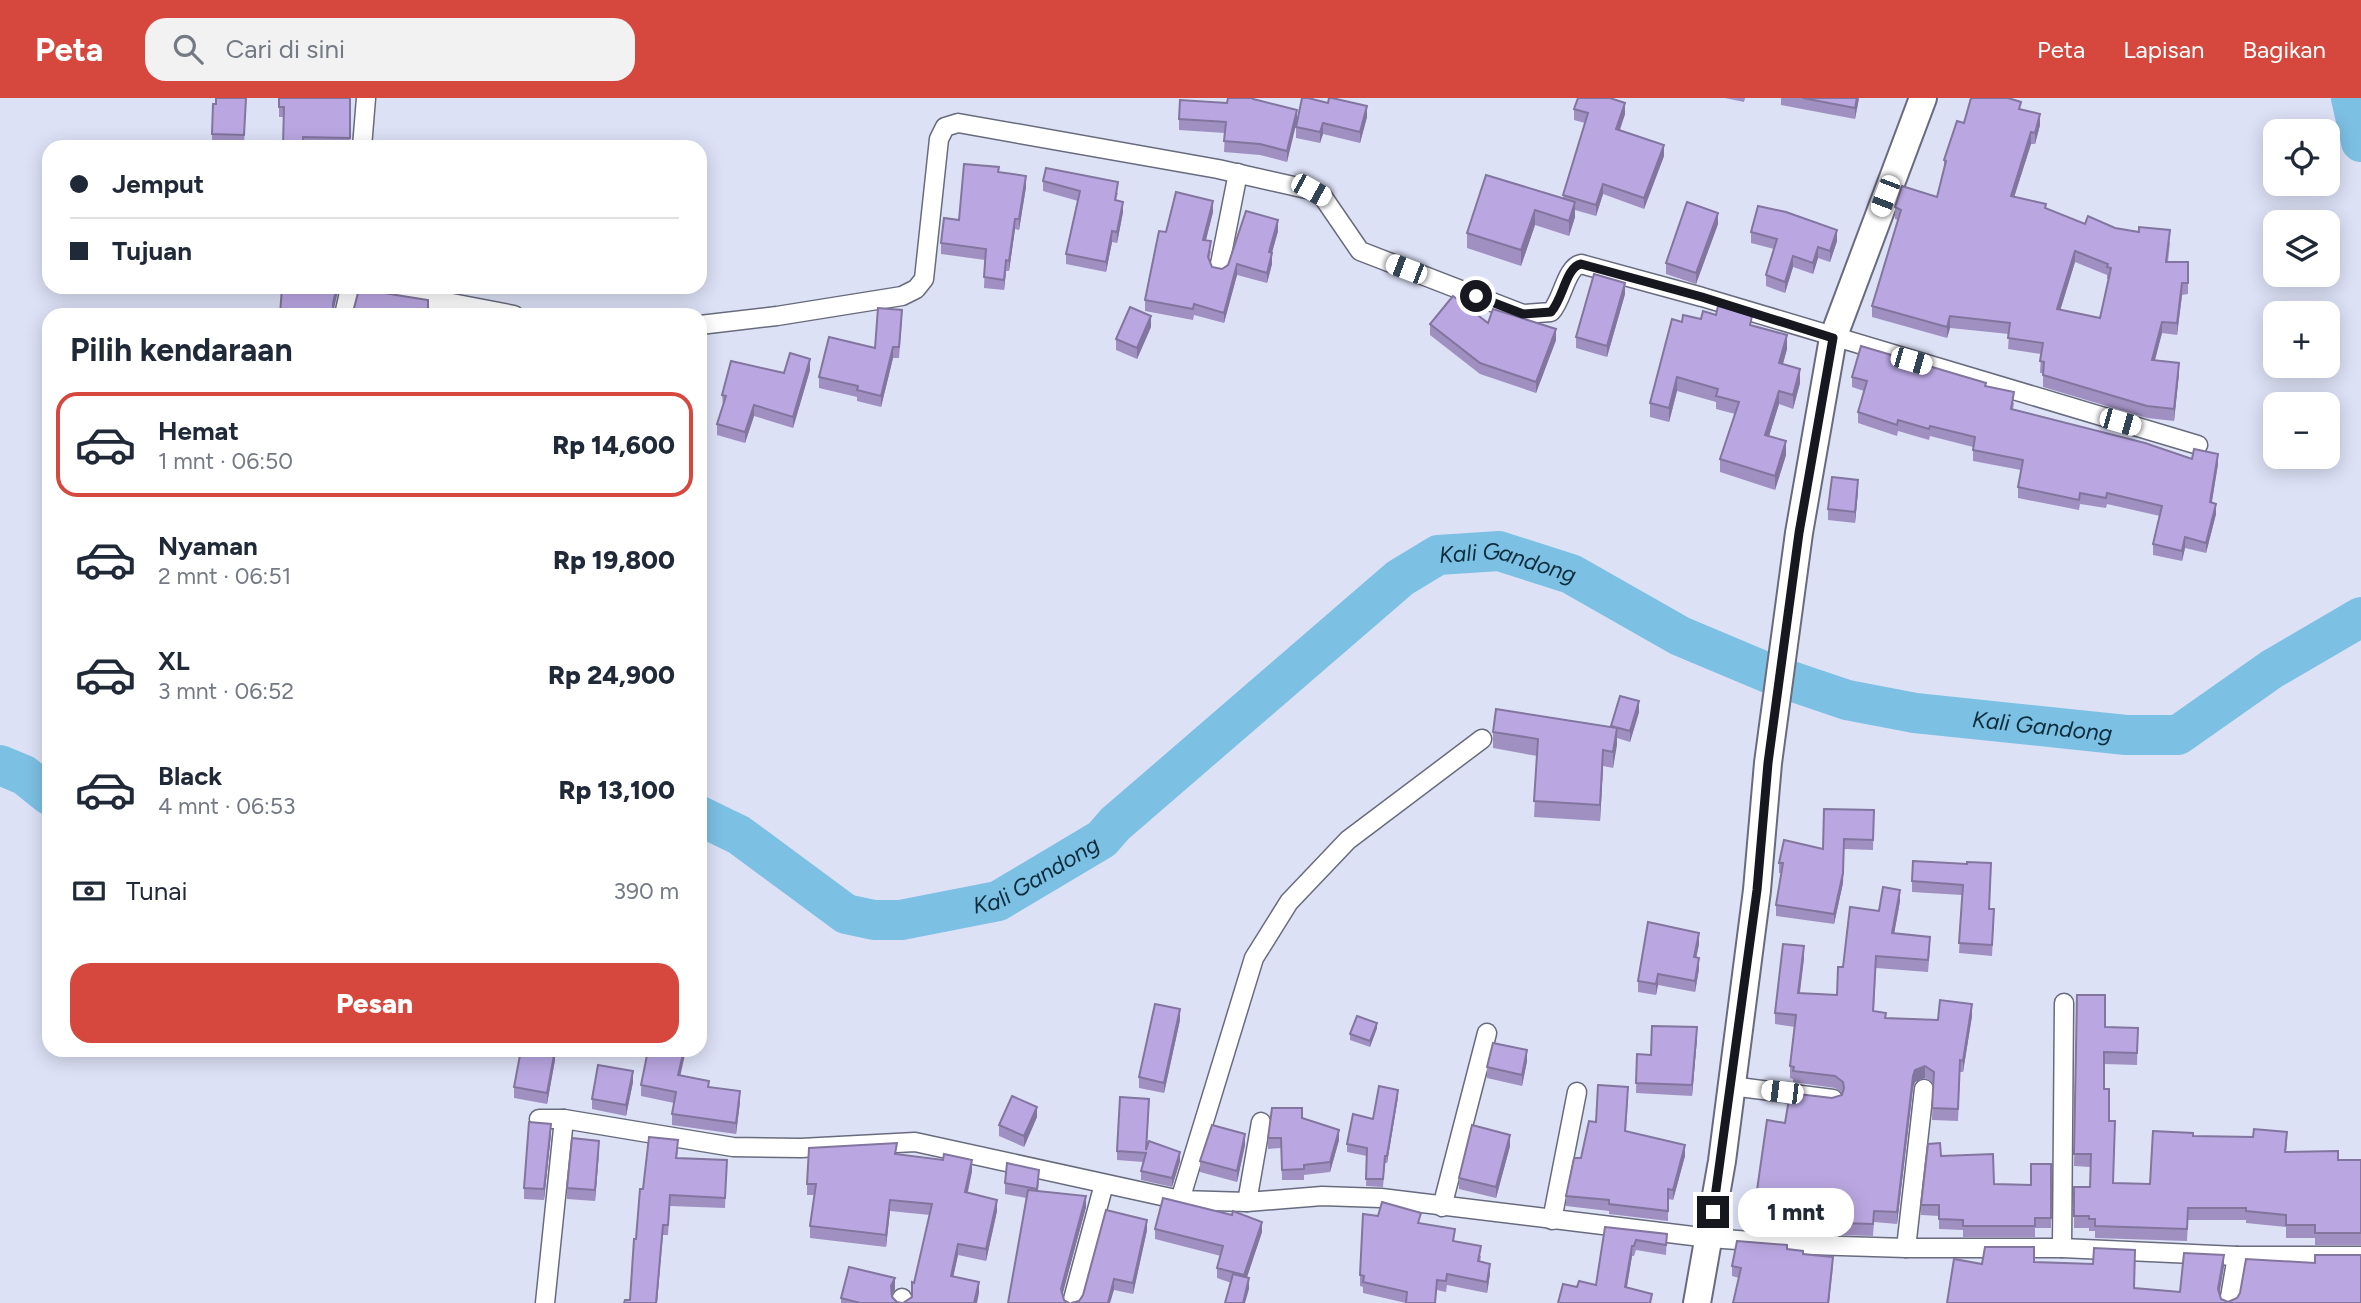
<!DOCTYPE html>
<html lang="id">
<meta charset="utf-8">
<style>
:root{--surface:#fff;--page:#f2f2f3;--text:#1f2937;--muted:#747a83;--line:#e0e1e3;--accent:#d6483e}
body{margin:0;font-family:Figtree,sans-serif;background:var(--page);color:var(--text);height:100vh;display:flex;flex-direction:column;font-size:26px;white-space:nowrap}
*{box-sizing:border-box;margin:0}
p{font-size:23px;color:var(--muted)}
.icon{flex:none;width:38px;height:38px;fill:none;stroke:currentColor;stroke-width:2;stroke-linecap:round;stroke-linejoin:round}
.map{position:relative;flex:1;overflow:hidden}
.drawer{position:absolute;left:42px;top:210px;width:665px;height:749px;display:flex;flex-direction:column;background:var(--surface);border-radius:21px;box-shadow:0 4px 18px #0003}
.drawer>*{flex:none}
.guide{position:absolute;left:42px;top:42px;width:665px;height:154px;border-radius:21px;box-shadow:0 4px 18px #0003;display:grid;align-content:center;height:154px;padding:0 28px;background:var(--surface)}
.buttons{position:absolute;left:2263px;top:21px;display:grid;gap:14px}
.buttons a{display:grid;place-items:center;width:77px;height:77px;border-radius:14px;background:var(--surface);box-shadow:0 4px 18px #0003;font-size:35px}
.end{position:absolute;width:32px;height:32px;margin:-16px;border:9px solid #17181f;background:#fff;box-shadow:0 0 0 4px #fff}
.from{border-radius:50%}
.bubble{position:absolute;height:49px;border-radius:21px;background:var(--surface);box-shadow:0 4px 18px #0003;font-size:23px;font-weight:800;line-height:49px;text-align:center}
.car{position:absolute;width:21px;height:42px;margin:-21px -10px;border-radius:9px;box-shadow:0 0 5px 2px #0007;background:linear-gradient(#fff 24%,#345 0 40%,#fff 0 76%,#345 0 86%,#fff 0)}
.guide b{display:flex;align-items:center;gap:24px;height:66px;font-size:26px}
.guide b+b{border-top:2px solid var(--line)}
.guide i{width:18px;height:18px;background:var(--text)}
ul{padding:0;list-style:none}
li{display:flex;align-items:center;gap:21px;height:105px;margin:0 14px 10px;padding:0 14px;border:4px solid transparent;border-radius:21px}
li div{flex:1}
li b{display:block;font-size:26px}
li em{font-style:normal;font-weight:800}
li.selected{border-color:var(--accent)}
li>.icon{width:63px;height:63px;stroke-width:1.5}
h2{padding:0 28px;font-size:32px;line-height:84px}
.pay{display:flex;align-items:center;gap:18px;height:77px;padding:0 28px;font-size:26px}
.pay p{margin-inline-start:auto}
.action{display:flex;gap:14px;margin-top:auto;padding:14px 28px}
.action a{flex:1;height:80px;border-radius:21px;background:var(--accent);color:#fff;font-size:28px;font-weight:800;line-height:80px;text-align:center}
header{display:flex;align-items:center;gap:42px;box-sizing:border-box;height:98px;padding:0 35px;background:var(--accent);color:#fff}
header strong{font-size:33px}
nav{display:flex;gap:38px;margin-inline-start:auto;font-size:24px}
.search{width:490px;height:63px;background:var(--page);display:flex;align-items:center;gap:18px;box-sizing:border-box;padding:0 24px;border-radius:21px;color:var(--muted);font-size:26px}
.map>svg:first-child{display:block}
</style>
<header>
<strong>Peta</strong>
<div class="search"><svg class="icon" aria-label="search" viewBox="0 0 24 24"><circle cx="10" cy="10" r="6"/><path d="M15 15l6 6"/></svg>Cari di sini</div>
<nav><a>Peta</a><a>Lapisan</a><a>Bagikan</a></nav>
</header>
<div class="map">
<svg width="2361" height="1205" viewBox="0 0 2361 1205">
<rect width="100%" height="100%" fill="#dde1f6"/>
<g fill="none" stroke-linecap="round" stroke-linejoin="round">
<g stroke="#7cc0e4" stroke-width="40">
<path d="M2351 0 2361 44"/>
<path d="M0 667 24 677 49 697"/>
<path id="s1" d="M700 718 739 737 846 816 874 822H901L998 803 1102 741 1115 726 1400 480 1438 457 1499 453 1571 476 1680 538 1773 577 1847 602 1915 615 2126 637H2178L2272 571 2361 519"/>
</g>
<defs>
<g id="minor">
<path d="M362 49 366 0"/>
<path d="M1219 171 1238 75"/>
<path d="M351 189 384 192 514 217"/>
<path d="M344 217 350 190"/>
<path d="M700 227 777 218 902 198 916 191 924 181 939 41 945 29 958 25 1218 71 1311 92 1323 99 1360 153 1523 216 1551 214C1563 201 1566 169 1581 166L1702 199 2198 347"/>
<path d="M1731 988 1833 1001"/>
<path d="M539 1021H564L733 1049 801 1050 915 1044 1180 1102 1247 1104 1322 1098 1381 1100 1709 1140 1809 1147 1906 1150H2062L2237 1158H2361"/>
<path d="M1180 1102 1254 860 1289 804 1348 742 1482 641"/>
<path d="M1247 1104 1261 1024"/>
<path d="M1442 1109 1487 935"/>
<path d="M1552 1122 1577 994"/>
<path d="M1906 1150 1924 991"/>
<path d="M2062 1150 2064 905"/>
<path d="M545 1205 564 1021"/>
<path d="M902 1205V1200"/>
<path d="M1072 1205 1104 1086"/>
<path d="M2229 1205 2237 1158"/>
</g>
<path id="secondary" d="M1697 1205 1722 1063 1757 792 1768 665 1799 435 1833 240 1923 0"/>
</defs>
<use href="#minor" stroke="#686b7d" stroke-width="21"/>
<use href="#secondary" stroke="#686b7d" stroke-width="30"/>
<use href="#minor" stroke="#fff" stroke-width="18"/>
<use href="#secondary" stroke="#fff" stroke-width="26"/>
</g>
<g fill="#a090c2" fill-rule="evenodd">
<path d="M216 0H246L244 48 212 47V36Z"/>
<path d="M279 0H350V49H283L284 19H279Z"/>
<path d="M1725 0H1745L1744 4Z"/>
<path d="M1781 0H1859L1855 21 1781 7Z"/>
<path d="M1254 1 1297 12 1287 64 1260 57 1224 54 1225 35 1179 32V21L1227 5Z"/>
<path d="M1328 5 1367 19 1360 45 1323 36 1320 45 1296 40V29Z"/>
<path d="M1574 11 1625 16 1620 32 1664 58 1644 111 1603 96 1596 118 1575 112V119L1569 138 1535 127 1521 168 1467 150V135L1563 100 1585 25 1574 22Z"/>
<path d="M2021 11 2040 27 2035 46H2031L2014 99 2085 126 2115 130 2170 144 2168 164H2188V196L2182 197 2177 237 2162 235 2154 263 2179 276 2174 323 2147 320 2043 289V275H2040L2041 256 2008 251 2009 236 1950 230 1947 240 1872 219V208L1898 122 1895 121V109L1937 99 1944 71V62L1964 25ZM2075 164 2107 177V181H2109L2100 220 2060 212Z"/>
<path d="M999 74 1026 89 1019 132 1015 131 1009 173H1006L1004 192 984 190 985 162 941 156V145L959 122Z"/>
<path d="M1043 83 1118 95 1116 102 1123 114 1117 145 1112 144 1106 174 1066 166V156L1078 103 1043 93Z"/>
<path d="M1213 114 1206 142 1211 154 1209 162 1212 169 1222 171 1278 133 1272 155V166L1267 185 1237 177 1224 225 1194 217 1193 222 1145 213V202L1166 134Z"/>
<path d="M1718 126 1696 186 1666 176V165Z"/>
<path d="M1751 134 1837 143 1830 164 1818 160 1813 176 1793 169 1785 195 1766 188V177L1774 151 1751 145Z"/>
<path d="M1625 196 1607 259 1576 250V239Z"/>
<path d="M1701 221 1752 227 1787 251 1783 266 1800 285 1793 311 1779 306 1769 338 1786 357 1775 392 1720 374V361L1735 316 1716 311V304L1677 293 1669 324 1650 319V305L1682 224Z"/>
<path d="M902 223 899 260H893L881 309 857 303V299L819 290V279L875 250Z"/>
<path d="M1488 225 1556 242 1536 295 1480 276 1430 237V226Z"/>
<path d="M1151 229 1137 261 1116 252V241Z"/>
<path d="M810 272 793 330 754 318 745 345 717 337V326L723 308 722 297 784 275Z"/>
<path d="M1852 279 1986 288 2014 305 2013 311 2192 361 2218 366 2212 404 2216 416 2206 455 2185 450 2182 463 2153 457V446L2160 418 2107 406 2106 410 2080 406 2079 412 2018 400V389L2021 372 1973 363V349L1930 338 1929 342 1898 333 1897 338 1858 325V314L1864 293 1852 289Z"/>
<path d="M1858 393 1855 425 1828 422V411Z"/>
<path d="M1639 614 1630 644 1617 640 1613 670 1603 668 1600 723 1534 719 1537 658 1493 650V634L1611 629V628Z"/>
<path d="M1874 712 1873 752 1844 751 1843 785 1834 826 1776 818V807L1781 775H1779V765L1823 751Z"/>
<path d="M1967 766 1994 822 1992 858 1959 855 1962 797 1912 794V783Z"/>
<path d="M1900 803 1894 836 1930 851 1928 874 1876 870 1874 913 1886 920 1938 922 1972 918 1963 974H1960L1958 1023 1932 1022 1933 985 1925 980 1915 984 1913 990 1897 1126 1874 1124 1873 1138 1840 1137V1123L1793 1120 1791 1134 1753 1132V1120L1785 1025 1842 997V995L1835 990 1793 984V981L1790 980V968L1795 929 1775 926V915L1804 860 1800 895 1837 897 1843 869 1879 813Z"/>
<path d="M1699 846 1696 860 1699 871 1695 894 1658 887 1656 897 1638 894V883Z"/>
<path d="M2077 897 2105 929 2138 930 2137 967 2104 966V991L2109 1023 2113 1085 2150 1086 2193 1038 2287 1046 2286 1054 2338 1062H2361V1147H2315V1140H2286V1129L2246 1125V1122H2188L2187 1143 2095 1140V1133H2089V1130H2074V1089H2090V1069L2074 1068Z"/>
<path d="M1180 922 1164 995 1139 990V979Z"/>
<path d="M1377 930 1370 949 1350 942V936Z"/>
<path d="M1697 940 1692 998 1636 995 1637 956 1651 957Z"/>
<path d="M555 962 547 1006 514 1000V989Z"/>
<path d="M1527 963 1522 988 1487 980V969Z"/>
<path d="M680 978 709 989 740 1004 736 1036 672 1027V1016L674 1005 641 998V987Z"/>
<path d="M633 984 626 1018 592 1011V1001Z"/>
<path d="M1398 999 1387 1065H1385L1383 1089 1366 1088 1367 1058 1347 1054V1046L1373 1021Z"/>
<path d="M1628 1000 1626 1033 1685 1058 1673 1102 1668 1101V1123L1609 1116V1113L1566 1108V1098L1596 1024Z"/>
<path d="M1149 1010 1147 1049 1180 1063 1172 1089 1141 1082V1073L1143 1064 1117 1062V1053Z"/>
<path d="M1037 1019 1024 1049 999 1038V1027Z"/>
<path d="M1302 1020 1339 1042 1330 1074 1304 1077V1082H1282L1281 1050 1268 1051V1040Z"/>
<path d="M551 1036 544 1102 524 1101V1090Z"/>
<path d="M1245 1047 1237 1084 1200 1074V1063Z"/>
<path d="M1510 1048 1496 1100 1459 1091V1080Z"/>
<path d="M678 1052 677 1060 727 1062 725 1110 670 1108 668 1137H663L657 1205H624L630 1202 643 1091Z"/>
<path d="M599 1054 595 1103 567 1101V1090Z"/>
<path d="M897 1057 972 1073 968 1094 997 1113 986 1163 958 1157 953 1178 979 1195 912 1199 930 1117 890 1113 886 1149 810 1140V1128L814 1097H807V1086Z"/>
<path d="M2051 1066V1130H2035V1139H1963V1132L1939 1131V1118L1921 1117V1107L1994 1086 2031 1087Z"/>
<path d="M1039 1083 1038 1093 1086 1109 1062 1197 1064 1202 1008 1205 1026 1100 1005 1096V1085Z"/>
<path d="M1421 1126 1455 1143 1481 1158 1480 1164 1490 1176 1487 1195 1447 1187 1446 1194 1437 1192 1406 1205 1363 1195V1189L1360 1188V1177Z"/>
<path d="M1605 1129 1667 1136 1666 1157 1636 1152 1634 1158H1632L1627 1189 1652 1205 1577 1189 1596 1187Z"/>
<path d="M1155 1131 1262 1134 1247 1179 1249 1191 1217 1180V1170L1221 1158 1155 1141Z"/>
<path d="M1147 1132 1133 1196 1114 1192 1079 1203Z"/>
<path d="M1787 1151 1803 1156 1833 1169 1829 1205H1733L1739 1180 1732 1178V1168Z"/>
<path d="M895 1191 892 1199 897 1204 902 1205H841V1200Z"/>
</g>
<g fill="#82759e">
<path d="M1857 0H1859L1855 21V10Z"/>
<path d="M1625 5V16L1616 42V31Z"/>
<path d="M1367 8V19L1360 45V34Z"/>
<path d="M1297 12V23L1287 64V53Z"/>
<path d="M2040 16V27L2035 46V35Z"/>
<path d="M1323 25V36L1320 45V34Z"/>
<path d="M2031 34V46L2011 109V98Z"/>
<path d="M1664 47V58L1644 111V100Z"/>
<path d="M1026 78V89L1019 132V121Z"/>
<path d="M1603 86V96L1596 118V107Z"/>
<path d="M1213 103V114L1203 153V142Z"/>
<path d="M1123 104V114L1117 145V134Z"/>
<path d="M1575 104V119L1569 138V123Z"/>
<path d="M1535 112V127L1521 168V152Z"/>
<path d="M1718 115V126L1696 186V175Z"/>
<path d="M1015 121V131L1009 173V163Z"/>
<path d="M1278 122V133L1269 165V154Z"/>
<path d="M1837 132V143L1830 164V153Z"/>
<path d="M1112 133V144L1106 174V164Z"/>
<path d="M1818 149V160L1813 176V165Z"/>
<path d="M2075 153V164L2057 223V211Z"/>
<path d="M1272 155V166L1267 185V175Z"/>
<path d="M1793 158V169L1785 195V184Z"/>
<path d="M1006 162V173L1004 192V182Z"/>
<path d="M1237 166V177L1224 225V215Z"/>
<path d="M1625 185V196L1607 259V248Z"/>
<path d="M2182 185V197L2177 237V225Z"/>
<path d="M337 189H339L333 215V205Z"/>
<path d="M1151 218V229L1137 261V250Z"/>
<path d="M1950 218V230L1947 240V229Z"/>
<path d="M2162 224V235L2152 274V262Z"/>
<path d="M1556 231V242L1536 295V284Z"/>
<path d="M1787 237V251L1779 279V265Z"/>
<path d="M893 249V260L881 309V298Z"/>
<path d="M810 261V272L793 330V319Z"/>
<path d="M2179 265V276L2174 323V311Z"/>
<path d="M1800 271V285L1793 311V297Z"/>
<path d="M1677 279V293L1669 324V310Z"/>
<path d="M1779 293V306L1765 351V337Z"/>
<path d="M754 307V318L745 345V334Z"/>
<path d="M1786 343V357L1775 392V378Z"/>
<path d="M2218 356V366L2210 414V404Z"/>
<path d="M1858 382V393L1855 425V414Z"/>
<path d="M2216 406V416L2206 455V445Z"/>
<path d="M2185 439V450L2182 463V453Z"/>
<path d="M1639 603V614L1630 644V633Z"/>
<path d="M1617 630V647L1613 670V654Z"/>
<path d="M1603 652V668L1600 723V707Z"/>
<path d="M1844 741 1843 785 1834 826V816Z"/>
<path d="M1900 792V803L1892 847V835Z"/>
<path d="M1699 835V846L1694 870V859Z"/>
<path d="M1804 848V860L1798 907V895Z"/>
<path d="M1699 860V871L1695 894V883Z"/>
<path d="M1658 876V887L1656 897V886Z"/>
<path d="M1972 906V918L1963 974V963Z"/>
<path d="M1180 911V922L1164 995V985Z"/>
<path d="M1377 925V930L1370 949V943Z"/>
<path d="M1697 929V940L1692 998V987Z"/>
<path d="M555 952V962L547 1006V995Z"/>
<path d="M684 952H686L678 988V977Z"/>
<path d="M1527 952V963L1522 988V977Z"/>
<path d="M1925 968V980L1915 984 1913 990 1897 1126V1114L1913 978 1915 972Z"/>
<path d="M633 973V984L626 1018V1007Z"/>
<path d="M1398 992V999L1387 1065V1058Z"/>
<path d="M740 993V1004L736 1036V1025Z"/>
<path d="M1037 1009V1019L1024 1049V1038Z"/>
<path d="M551 1026V1036L544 1102V1091Z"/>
<path d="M1339 1032V1042L1330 1074V1064Z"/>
<path d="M1245 1036V1047L1237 1084V1073Z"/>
<path d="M1510 1037V1048L1496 1100V1089Z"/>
<path d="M599 1043V1054L595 1103V1092Z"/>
<path d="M1685 1047V1058L1673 1102V1092Z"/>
<path d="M1180 1054V1063L1172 1089V1080Z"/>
<path d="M972 1062V1073L965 1105V1094Z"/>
<path d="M1086 1098V1109L1061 1202V1191Z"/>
<path d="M890 1102V1113L886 1149V1137Z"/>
<path d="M997 1102V1113L986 1163V1151Z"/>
<path d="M1793 1109V1120L1791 1134V1123Z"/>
<path d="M1147 1122V1132L1133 1196V1185Z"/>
<path d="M1262 1124V1134L1244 1188V1177Z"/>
<path d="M663 1127 657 1205H656Z"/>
<path d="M958 1146V1157L951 1189V1178Z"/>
<path d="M1632 1148V1158L1625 1199V1189Z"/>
<path d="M2224 1157V1169L2218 1204V1191Z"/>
<path d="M1833 1159 1829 1205H1828Z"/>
<path d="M1490 1166V1176L1487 1195V1184Z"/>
<path d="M895 1180V1191L891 1199V1188Z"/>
<path d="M1249 1180V1191L1245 1205H1243Z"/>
<path d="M1114 1181V1192L1110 1205H1108Z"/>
<path d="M979 1184V1195L977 1205H974Z"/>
</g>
<g fill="#baa7e2" stroke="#82759e" stroke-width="2" fill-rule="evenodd">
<path d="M216 0H246L244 37 212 36 213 6H216Z"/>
<path d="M279 0H350V40L303 39V48L283 47 284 9H279Z"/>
<path d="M1228 0H1253V1L1297 12 1287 53 1260 46 1224 43 1226 24 1179 21 1180 2 1227 5Z"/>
<path d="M1302 0H1308L1328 5 1329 0H1332L1367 8 1360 34 1323 25 1320 34 1296 29Z"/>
<path d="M1578 0H1610L1625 5 1616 31 1664 47 1644 100 1603 86 1596 107 1563 97 1588 15 1574 11Z"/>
<path d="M1803 0H1857L1855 10Z"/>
<path d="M1971 0H2008L2021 4 2019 11 2040 16 2035 35 2031 34 2011 98 2046 106 2045 110 2085 126 2088 118 2115 130 2139 134V129L2170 132 2166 164H2188V185H2182L2177 225 2162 224 2152 262 2179 265 2174 311 2147 308 2043 277 2044 264 2040 263 2043 245 2008 240 2010 225 1950 218 1947 229 1872 208 1901 112 1895 109 1902 88 1937 99 1946 63 1944 62 1957 23 1964 25ZM2075 153 2108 166 2107 169 2111 170 2100 220 2057 211Z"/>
<path d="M964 66 999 69 998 74 1026 78 1019 121H1015L1009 163 1006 162 1004 182 984 179 986 151 941 145 944 120 959 122Z"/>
<path d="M1046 70 1118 84 1115 102 1123 104 1117 134 1112 133 1106 164 1066 156 1080 93 1043 83Z"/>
<path d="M1486 77 1575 104 1569 123 1535 112 1521 152 1467 135Z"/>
<path d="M1176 94 1213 103 1203 142 1211 143 1208 159 1212 169 1222 171 1228 167 1246 113 1278 122 1269 154 1272 155 1267 175 1237 166 1224 215 1194 206 1193 211 1145 202 1159 133 1166 134Z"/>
<path d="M1687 104 1718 115 1696 175 1666 165Z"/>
<path d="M1758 108 1786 114 1837 132 1830 153 1818 149 1813 165 1793 158 1785 184 1766 177 1777 141 1751 134Z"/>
<path d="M1594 176 1625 185 1607 248 1576 239Z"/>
<path d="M282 189H337L333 205V211L340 217H280Z"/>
<path d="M359 191 428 202V211L481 212 502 216V217H348L353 214Z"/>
<path d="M1453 198 1488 225 1493 211 1556 231 1536 284 1480 265 1430 226Z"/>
<path d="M1718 208 1752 218 1750 227 1787 237 1779 265 1800 271 1793 297 1779 293 1765 337 1786 343 1775 378 1720 361 1739 304 1716 298 1718 291 1677 279 1669 310 1650 305 1672 221 1682 224 1683 217 1701 221 1703 213 1716 217Z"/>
<path d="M1130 209 1151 218 1137 250 1116 241Z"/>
<path d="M878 210 902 212 899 249H893L881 298 857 292 858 288 819 279 829 239 875 250Z"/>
<path d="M1861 248 1986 285 1985 288 2014 294 2011 311 2145 345 2192 361 2194 351 2218 356 2210 404 2216 406 2206 445 2185 439 2182 453 2153 446 2162 408 2107 395 2106 400 2080 395 2079 402 2018 389 2023 362 1973 352 1975 339 1930 328 1929 331 1898 322 1897 327 1858 314 1867 283 1852 279Z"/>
<path d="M790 255 810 261 793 319 754 307 745 334 717 326 726 298 722 297 731 263 784 275Z"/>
<path d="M1832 379 1858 382 1855 414 1828 411Z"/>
<path d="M1620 598 1639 603 1630 633 1611 628Z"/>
<path d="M1496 611 1617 630 1613 654 1603 652 1600 707 1534 703 1538 641 1493 634Z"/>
<path d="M1824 711 1874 712 1873 742 1844 741 1843 775 1834 816 1776 807 1783 765H1779L1784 742 1823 751Z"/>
<path d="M1913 763 1967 766V764L1991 765 1989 811H1994L1992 847 1959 845 1963 787 1912 783Z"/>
<path d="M1883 789 1900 792 1892 835 1930 839 1928 862 1876 858 1873 913 1886 915 1885 920 1938 922 1940 902 1972 906 1963 963 1960 962 1958 1011 1932 1010 1934 974 1925 968 1915 972 1913 978 1897 1114 1874 1113 1873 1126 1840 1125 1841 1111 1793 1109 1791 1123 1753 1120 1767 1022 1785 1025 1790 995 1832 1000 1842 997 1844 990 1843 984 1835 978 1793 973 1794 969 1790 968 1796 917 1775 915 1783 846 1804 848 1798 895 1837 897 1838 869H1843L1850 809 1879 813Z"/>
<path d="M1648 824 1699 835 1694 859 1699 860 1695 883 1658 876 1656 886 1638 883Z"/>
<path d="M2077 897H2105V929L2138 930 2137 955 2104 954V991H2109V1023H2115L2113 1085 2150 1086 2153 1033 2193 1035V1038L2253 1039 2254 1031 2287 1034 2285 1054 2338 1053V1062H2361V1135H2315V1127H2286V1117L2246 1113V1110H2188L2187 1131 2095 1128V1121H2089V1118H2074V1089H2090L2091 1056H2074Z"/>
<path d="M1155 906 1180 911 1164 985 1139 979Z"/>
<path d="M1357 918 1377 925 1370 943 1350 936Z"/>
<path d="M1652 928 1697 929 1692 987 1636 985 1637 956 1651 957Z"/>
<path d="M1493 945 1527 952 1522 977 1487 969Z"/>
<path d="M521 952H555L547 995 514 989Z"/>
<path d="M648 952H684L678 977 709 983 708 989 740 993 736 1025 672 1016 676 994 641 987Z"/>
<path d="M598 967 633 973 626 1007 592 1001Z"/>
<path d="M1598 987 1628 989 1625 1033 1685 1047 1673 1092 1668 1091V1113L1609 1106V1102L1566 1098 1574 1060H1581L1589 1023 1596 1024Z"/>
<path d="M1379 988 1398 992 1387 1058H1385L1383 1081H1366L1367 1050 1347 1046 1353 1016 1373 1021Z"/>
<path d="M1012 998 1037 1009 1024 1038 999 1027Z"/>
<path d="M1120 999 1149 1001 1146 1052 1149 1043 1180 1054 1172 1080 1141 1073 1146 1055 1117 1053Z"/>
<path d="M1272 1010H1302V1020L1339 1032 1330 1064 1304 1067V1071L1282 1072 1281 1040H1268Z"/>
<path d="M529 1024 551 1026 544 1091 524 1090Z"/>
<path d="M1212 1027 1245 1036 1237 1073 1200 1063Z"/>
<path d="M1472 1027 1510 1037 1496 1089 1459 1080Z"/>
<path d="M649 1039 678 1042 676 1060 727 1062 725 1100 670 1097 668 1127H663L656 1205H624L625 1202H630L634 1141H636L640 1091H643Z"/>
<path d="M572 1040 599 1043 595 1092 567 1090Z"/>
<path d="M897 1045 895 1056 943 1062 944 1056 972 1062 965 1094 997 1102 986 1151 958 1146 951 1178 979 1184 974 1205H903L912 1199V1184L914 1185 932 1106 890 1102 886 1137 810 1128 816 1086H807L809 1050Z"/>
<path d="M1940 1045 1941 1058 1993 1056 1994 1086 2031 1087V1066H2051V1120H2035V1128H1963V1122L1939 1121V1107H1921L1928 1046Z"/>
<path d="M1007 1065 1039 1072 1037 1091 1005 1085Z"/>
<path d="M1028 1092 1086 1098 1061 1191 1064 1202 1069 1205H1008Z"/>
<path d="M1163 1100 1232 1117 1233 1113 1262 1124 1244 1177 1217 1170 1223 1148 1155 1131Z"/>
<path d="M1382 1104 1421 1115 1418 1125 1455 1131 1453 1143 1481 1148 1478 1163 1490 1166 1487 1184 1447 1176 1446 1183 1437 1182 1435 1205H1406L1407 1194 1363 1184 1364 1178 1360 1177 1363 1116 1378 1118Z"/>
<path d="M1106 1112 1147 1122 1133 1185 1114 1181 1108 1205H1071L1079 1203 1083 1197Z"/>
<path d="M1605 1129 1667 1136 1666 1147 1636 1142 1634 1148H1632L1625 1189 1652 1196 1650 1205H1558L1563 1186 1577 1189 1579 1183 1596 1187Z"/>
<path d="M1737 1143 1787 1147V1151L1803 1153V1156L1833 1159 1828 1205H1733L1741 1170 1732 1168Z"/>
<path d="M1985 1149H2034V1164L2093 1166 2094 1150 2135 1152 2134 1190 2180 1194 2184 1155 2224 1157 2218 1191 2221 1201 2228 1204 2237 1200 2240 1195 2246 1161 2315 1165V1157H2361V1205H1947L1954 1161 1982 1166Z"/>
<path d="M849 1169 895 1180 891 1188 892 1199 897 1204 902 1205H860L841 1200Z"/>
<path d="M1233 1176 1249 1180 1243 1205H1225Z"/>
</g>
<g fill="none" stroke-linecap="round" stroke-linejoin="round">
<path stroke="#17181f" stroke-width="9" d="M1476 198 1523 216 1551 214C1563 201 1566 169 1581 166L1702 199 1833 240 1799 435 1768 665 1757 792 1713 1114"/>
</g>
<g text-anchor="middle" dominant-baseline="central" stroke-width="6" stroke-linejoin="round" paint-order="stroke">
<g font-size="23" font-style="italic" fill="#0d2d3d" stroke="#eceffc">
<text stroke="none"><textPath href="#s1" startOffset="964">Kali Gandong</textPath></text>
<text stroke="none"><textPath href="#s1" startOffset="1531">Kali Gandong</textPath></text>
<text stroke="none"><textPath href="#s1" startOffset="376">Kali Gandong</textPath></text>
</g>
</g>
</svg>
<div class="buttons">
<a><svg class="icon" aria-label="locate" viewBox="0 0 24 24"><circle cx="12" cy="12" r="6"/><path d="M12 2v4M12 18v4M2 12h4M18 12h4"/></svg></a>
<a><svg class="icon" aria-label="layers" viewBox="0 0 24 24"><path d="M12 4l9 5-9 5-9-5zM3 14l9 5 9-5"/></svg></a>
<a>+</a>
<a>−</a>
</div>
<i class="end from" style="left:1476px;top:198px"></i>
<i class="end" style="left:1713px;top:1114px"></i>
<div class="bubble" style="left:1738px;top:1090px;width:116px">1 mnt</div>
<i class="car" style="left:1311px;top:92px;rotate:119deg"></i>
<i class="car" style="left:1885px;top:98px;rotate:201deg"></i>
<i class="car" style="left:1406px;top:171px;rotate:291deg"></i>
<i class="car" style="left:1911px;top:263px;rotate:106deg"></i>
<i class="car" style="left:2120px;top:324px;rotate:106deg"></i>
<i class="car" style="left:1782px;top:994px;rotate:277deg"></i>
<div class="guide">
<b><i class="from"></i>Jemput</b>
<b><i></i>Tujuan</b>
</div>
<section class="drawer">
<h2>Pilih kendaraan</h2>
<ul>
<li class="selected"><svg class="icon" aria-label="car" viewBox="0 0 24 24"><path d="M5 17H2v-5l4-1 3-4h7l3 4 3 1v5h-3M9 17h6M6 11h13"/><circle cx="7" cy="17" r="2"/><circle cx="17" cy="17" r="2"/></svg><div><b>Hemat</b><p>1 mnt · 06:50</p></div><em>Rp 14,600</em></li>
<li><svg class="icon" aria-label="car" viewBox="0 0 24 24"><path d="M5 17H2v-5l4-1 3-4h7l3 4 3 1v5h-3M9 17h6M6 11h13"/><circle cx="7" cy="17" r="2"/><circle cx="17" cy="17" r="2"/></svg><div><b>Nyaman</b><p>2 mnt · 06:51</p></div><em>Rp 19,800</em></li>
<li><svg class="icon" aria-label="car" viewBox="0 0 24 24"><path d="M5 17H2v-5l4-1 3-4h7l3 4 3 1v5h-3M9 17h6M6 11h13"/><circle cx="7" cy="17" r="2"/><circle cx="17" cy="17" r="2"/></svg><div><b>XL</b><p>3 mnt · 06:52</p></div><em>Rp 24,900</em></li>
<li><svg class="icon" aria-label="car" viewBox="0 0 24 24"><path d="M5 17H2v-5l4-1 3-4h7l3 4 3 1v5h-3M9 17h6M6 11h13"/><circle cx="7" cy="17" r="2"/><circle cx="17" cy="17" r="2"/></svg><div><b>Black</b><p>4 mnt · 06:53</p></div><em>Rp 13,100</em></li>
</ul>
<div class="pay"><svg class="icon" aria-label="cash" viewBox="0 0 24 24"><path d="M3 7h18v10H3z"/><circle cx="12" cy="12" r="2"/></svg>Tunai<p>390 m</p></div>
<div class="action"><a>Pesan</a></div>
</section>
</div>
